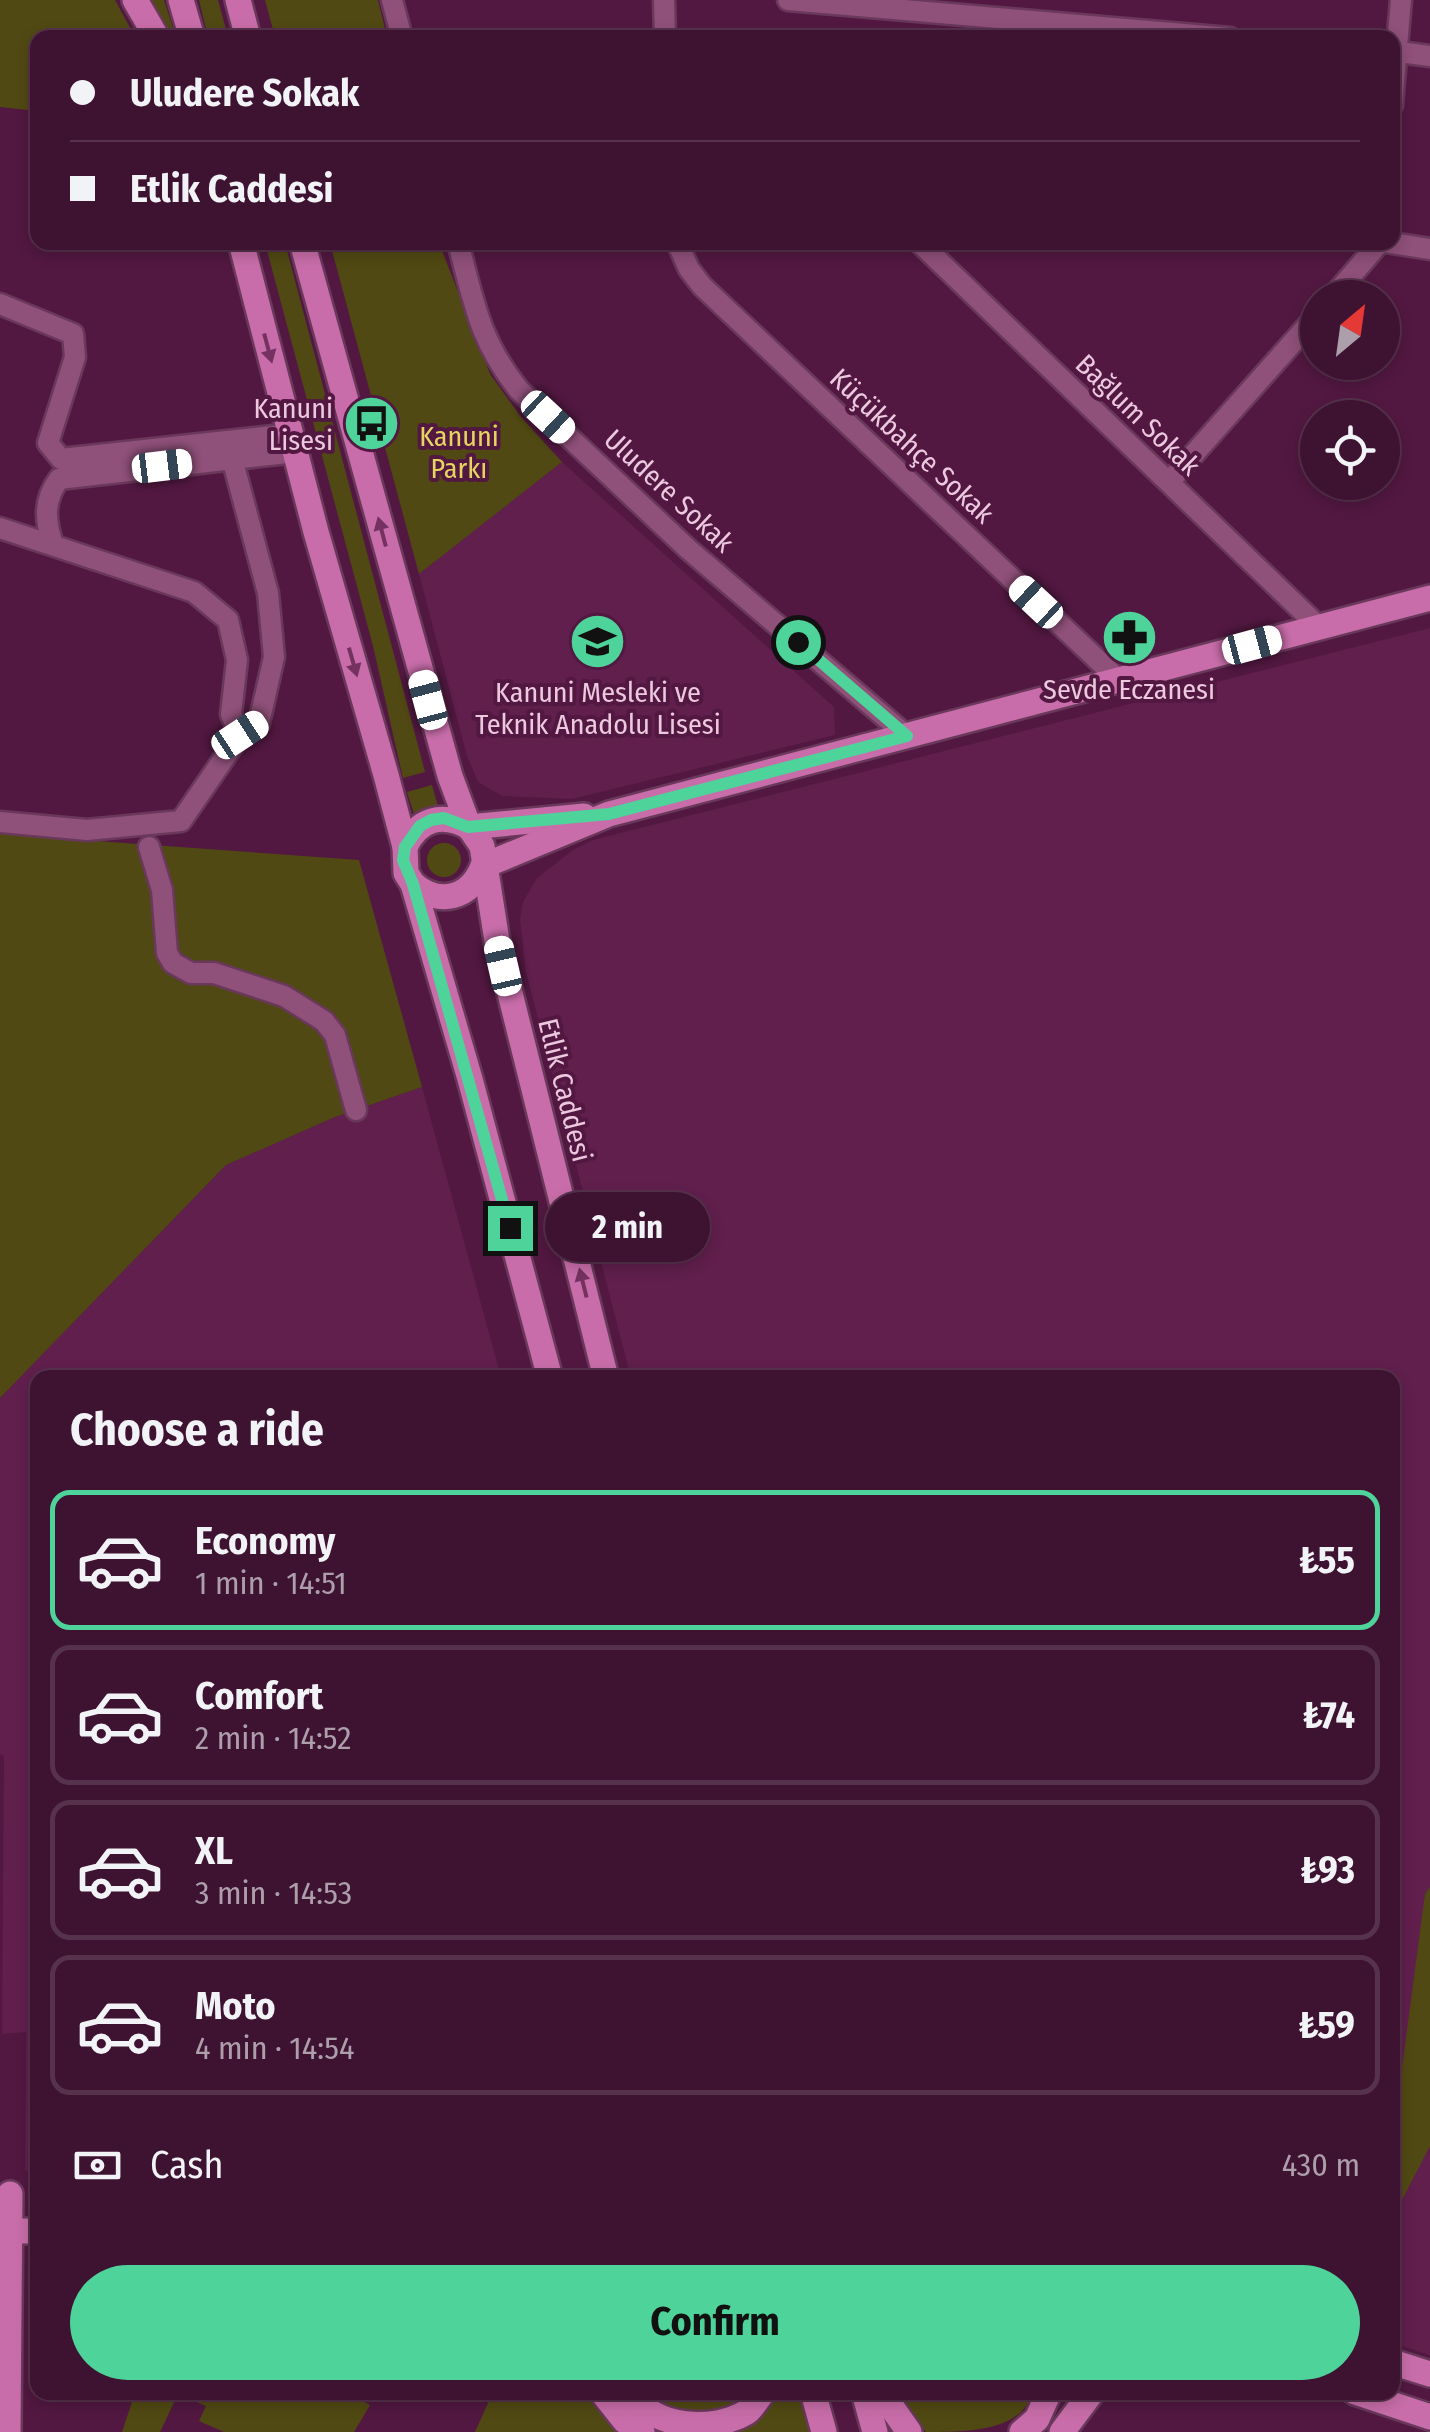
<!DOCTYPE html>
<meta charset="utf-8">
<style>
:root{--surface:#3e1231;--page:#451b39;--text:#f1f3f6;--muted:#ad9eab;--line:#57324d;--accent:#4ed39a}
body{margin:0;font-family:"Fira Sans Condensed",sans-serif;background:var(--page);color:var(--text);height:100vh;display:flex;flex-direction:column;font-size:38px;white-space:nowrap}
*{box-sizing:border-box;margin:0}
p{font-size:32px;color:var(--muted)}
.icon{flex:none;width:55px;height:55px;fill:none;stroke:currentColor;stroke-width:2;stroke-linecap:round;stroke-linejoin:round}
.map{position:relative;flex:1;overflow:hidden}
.details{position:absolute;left:30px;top:1370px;width:1370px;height:1030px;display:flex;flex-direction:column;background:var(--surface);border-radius:20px;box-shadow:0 5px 15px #0003,0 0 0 2px var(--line)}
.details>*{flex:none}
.guide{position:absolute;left:30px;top:30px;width:1370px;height:220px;border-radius:20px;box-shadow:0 5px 15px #0003,0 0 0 2px var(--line);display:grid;align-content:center;height:220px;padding:0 40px;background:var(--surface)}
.needle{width:65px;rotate:29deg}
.tools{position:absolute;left:1300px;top:280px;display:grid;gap:20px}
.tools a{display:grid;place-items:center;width:100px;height:100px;border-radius:50%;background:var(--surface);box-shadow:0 5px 15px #0003,0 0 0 2px var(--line);font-size:50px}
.end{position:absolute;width:45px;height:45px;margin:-22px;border:12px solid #4ed39a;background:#111;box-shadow:0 0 0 5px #111}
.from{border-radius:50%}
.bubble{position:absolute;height:70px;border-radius:35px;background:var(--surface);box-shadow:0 5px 15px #0003,0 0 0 2px var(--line);font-size:32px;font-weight:700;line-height:70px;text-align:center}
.car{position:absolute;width:30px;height:60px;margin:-30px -15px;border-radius:12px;box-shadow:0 0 8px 2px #0007;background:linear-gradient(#fff 24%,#345 0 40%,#fff 0 76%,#345 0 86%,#fff 0)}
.guide b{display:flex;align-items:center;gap:35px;height:95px;font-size:38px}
.guide b+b{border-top:2px solid var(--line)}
.guide i{width:25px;height:25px;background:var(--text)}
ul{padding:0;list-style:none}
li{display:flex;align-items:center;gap:30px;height:140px;margin:0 20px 15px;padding:0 20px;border:5px solid var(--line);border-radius:20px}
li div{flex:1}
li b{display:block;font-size:38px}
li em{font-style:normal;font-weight:700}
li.selected{border-color:var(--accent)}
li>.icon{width:90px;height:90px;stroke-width:1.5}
h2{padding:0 40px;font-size:45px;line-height:120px}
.pay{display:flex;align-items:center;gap:25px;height:110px;padding:0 40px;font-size:38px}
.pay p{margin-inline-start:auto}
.primary-button{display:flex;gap:20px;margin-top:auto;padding:20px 40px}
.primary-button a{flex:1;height:115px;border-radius:60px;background:var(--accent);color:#111;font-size:40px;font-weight:700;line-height:115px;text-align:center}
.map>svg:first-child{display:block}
</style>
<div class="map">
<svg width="1430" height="2432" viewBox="0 0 1430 2432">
<rect width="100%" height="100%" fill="#521841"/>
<g fill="#601f4d">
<path d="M562 462 834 707 835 735 572 799 502 796 478 782 467 756 419 574Z"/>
<path d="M1430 628V2355L1392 2343V1378H631L526 972 520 919 523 902 537 878 573 850 593 840Z"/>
<path d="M422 1087 501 1377 38 1378 37 2170 25 2171 26 2032 2 2034 4 1756 0 1754V1398L226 1165 335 1117Z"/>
</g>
<g fill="#514913">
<path d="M0 0H115L135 37 38 38 37 111 0 107Z"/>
<path d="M149 0H164L176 37H169Z"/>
<path d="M199 0H218L228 37H208Z"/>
<path d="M265 0H378L387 37H275Z"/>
<path d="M265 243H285L425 772 403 778 373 646Z"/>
<path d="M330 243H439L490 374 521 417 562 462 419 574Z"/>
<path d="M432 785 439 810 415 817 407 792Z"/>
<path d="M0 834 359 860 422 1087 335 1117 226 1165 0 1398Z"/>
<circle cx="444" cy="860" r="17"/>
<path d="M1430 1887V2146L1393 2217V2104L1402 2068 1425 1894Z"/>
<path d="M493 2392 589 2393 606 2419 624 2432H475Z"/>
<path d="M135 2393H357L355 2397 370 2405 354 2432H224L199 2421 206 2406 178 2394 160 2432H122Z"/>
<path d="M641 2393H752L721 2416 671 2412Z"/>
<path d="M770 2393H804L813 2432H727Z"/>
<path d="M895 2393H1032C1022 2432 965 2432 926 2432L899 2403Z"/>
</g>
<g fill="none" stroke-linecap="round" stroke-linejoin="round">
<defs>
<g id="minor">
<path d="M392 0 402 38"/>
<path d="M664 0 665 38"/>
<path d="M788 0 1230 38"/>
<path d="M1392 51 1430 56"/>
<path d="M1392 105 1401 0"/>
<path d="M458 242C474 303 479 340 519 390L688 549 907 736"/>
<path d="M677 242 689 269 702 286 1120 681"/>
<path d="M919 242 1319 627"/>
<path d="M1385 242 1430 249"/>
<path d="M1332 298 1380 242"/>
<path d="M0 304 73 334 75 357 48 443 61 459 291 434"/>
<path d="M1169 482 1318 314"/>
<path d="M0 528 194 592 228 620 237 660 231 714 240 735 259 723 274 657 268 593 232 458"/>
<path d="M53 545C45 520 43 501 59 479L296 452"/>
<path d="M0 822 87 830 181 821 240 735"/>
<path d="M149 847 162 890 167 953 173 963 191 973H214L284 996 324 1021 335 1035 356 1110"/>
</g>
<g id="major">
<path d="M135 0 157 38"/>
<path d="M181 0 192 38"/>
<path d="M238 0 248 38"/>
<path d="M241 242 316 532 386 775 405 847 406 873 413 884 470 1079 550 1378"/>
<path d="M302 242 450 776 469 827 482 846 497 941 606 1378"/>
<path d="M469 827 584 816"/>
<path d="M405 847C418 819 442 812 469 827"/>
<path d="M483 866 609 814 1430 598"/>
<path d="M413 884C439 906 470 899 483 866"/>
<path d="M0 2231H38"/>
<path d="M1392 2362 1430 2374"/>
<path d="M602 2392 625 2421 642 2432"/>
<path d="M631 2392C654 2430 714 2432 747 2412 753 2407 758 2398 763 2392"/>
<path d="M813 2392 824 2432"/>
<path d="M864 2392 875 2432"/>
<path d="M881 2392 909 2432"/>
<path d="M1355 2392 1430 2417"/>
<path d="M8 2432 10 2194"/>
<path d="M1022 2432 1037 2419 1049 2392"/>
<path d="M1062 2432 1092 2392"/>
</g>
</defs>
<use href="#minor" stroke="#69385b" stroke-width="25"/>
<use href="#major" stroke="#69385b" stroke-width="30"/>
<use href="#minor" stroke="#8f5079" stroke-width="20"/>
<use href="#major" stroke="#c86da9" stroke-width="25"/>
</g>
<defs><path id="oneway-solid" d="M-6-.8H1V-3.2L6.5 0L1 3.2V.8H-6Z" transform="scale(2.5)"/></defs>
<g fill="#753260">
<use href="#oneway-solid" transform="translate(268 348) rotate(75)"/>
<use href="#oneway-solid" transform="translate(382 532) rotate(-105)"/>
<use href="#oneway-solid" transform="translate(353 662) rotate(74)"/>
<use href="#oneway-solid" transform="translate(583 1283) rotate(-104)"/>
</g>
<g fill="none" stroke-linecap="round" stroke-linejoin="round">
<path stroke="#4ed39a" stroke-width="12" d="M510 1228 413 884 403 860 405 847 420 826 431 820 444 818 468 827 609 814 907 736 798 642"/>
</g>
<defs>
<symbol id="bus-disc" viewBox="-11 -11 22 22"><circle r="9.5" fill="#4ed39a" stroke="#521841"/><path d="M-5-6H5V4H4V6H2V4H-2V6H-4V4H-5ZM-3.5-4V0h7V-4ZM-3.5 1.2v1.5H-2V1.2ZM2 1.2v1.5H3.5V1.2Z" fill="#111"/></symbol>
<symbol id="pharmacy-disc" viewBox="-11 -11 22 22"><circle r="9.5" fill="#4ed39a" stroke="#521841"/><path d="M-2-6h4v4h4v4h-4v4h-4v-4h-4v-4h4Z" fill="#111"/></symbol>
<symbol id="school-disc" viewBox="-11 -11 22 22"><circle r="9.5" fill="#4ed39a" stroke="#521841"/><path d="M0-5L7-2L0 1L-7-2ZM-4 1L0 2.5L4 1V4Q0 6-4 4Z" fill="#111"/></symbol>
</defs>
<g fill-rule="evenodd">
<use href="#bus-disc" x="340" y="392" width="63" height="63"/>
<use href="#pharmacy-disc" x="1098" y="606" width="63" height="63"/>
<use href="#school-disc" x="566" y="610" width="63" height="63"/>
</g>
<g text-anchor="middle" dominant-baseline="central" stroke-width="8" stroke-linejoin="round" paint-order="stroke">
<g font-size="28" fill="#edc9df" stroke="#521841">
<text x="333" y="408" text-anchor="end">Kanuni<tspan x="333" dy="32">Lisesi</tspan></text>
<text x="1129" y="689">Sevde Eczanesi</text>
<text x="598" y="692">Kanuni Mesleki ve<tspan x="598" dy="32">Teknik Anadolu Lisesi</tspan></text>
</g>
<g font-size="28" fill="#edc9df" stroke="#521841">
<text transform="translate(1138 415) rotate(44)">Bağlum Sokak</text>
<text transform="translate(912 446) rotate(43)">Küçükbahçe Sokak</text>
<text transform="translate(669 491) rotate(43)">Uludere Sokak</text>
<text transform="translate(565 1090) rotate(76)">Etlik Caddesi</text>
</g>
<g font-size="28" fill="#e5d560" stroke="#521841">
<text x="459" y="436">Kanuni<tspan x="459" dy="32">Parkı</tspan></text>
</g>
</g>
</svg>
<div class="tools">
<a><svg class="needle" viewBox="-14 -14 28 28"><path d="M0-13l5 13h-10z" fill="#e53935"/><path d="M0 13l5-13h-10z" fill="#ad9eab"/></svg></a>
<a><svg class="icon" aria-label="locate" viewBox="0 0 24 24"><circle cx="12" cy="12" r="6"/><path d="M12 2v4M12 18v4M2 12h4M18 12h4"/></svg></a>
</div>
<i class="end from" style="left:798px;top:642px"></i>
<i class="end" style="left:510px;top:1228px"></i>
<div class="bubble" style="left:545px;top:1192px;width:165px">2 min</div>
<i class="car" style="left:548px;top:417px;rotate:133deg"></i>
<i class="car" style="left:162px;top:466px;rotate:83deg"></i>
<i class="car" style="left:1036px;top:602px;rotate:313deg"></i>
<i class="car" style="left:1252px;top:645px;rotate:75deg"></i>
<i class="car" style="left:428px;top:700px;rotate:345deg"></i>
<i class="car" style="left:240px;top:735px;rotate:57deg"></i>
<i class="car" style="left:503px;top:966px;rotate:347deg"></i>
<div class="guide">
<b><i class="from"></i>Uludere Sokak</b>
<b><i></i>Etlik Caddesi</b>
</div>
<section class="details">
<h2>Choose a ride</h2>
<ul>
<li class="selected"><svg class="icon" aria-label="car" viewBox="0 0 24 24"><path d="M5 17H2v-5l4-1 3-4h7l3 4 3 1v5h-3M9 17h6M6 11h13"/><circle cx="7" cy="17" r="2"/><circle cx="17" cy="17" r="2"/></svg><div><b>Economy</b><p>1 min · 14:51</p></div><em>₺55</em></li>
<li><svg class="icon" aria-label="car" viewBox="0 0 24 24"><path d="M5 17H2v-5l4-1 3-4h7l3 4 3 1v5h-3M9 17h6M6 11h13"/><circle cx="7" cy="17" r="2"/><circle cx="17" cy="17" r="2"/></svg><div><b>Comfort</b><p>2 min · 14:52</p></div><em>₺74</em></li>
<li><svg class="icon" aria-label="car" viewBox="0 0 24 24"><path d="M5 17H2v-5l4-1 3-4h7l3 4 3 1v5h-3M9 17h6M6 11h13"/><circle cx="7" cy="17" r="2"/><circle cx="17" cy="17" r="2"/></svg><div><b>XL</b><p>3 min · 14:53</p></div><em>₺93</em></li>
<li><svg class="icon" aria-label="car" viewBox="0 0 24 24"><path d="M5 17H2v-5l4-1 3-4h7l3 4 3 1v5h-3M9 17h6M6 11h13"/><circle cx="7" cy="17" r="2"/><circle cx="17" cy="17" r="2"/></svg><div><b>Moto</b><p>4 min · 14:54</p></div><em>₺59</em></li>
</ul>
<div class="pay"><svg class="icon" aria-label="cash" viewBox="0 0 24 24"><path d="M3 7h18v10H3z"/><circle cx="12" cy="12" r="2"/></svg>Cash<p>430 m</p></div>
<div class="primary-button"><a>Confirm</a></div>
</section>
</div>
